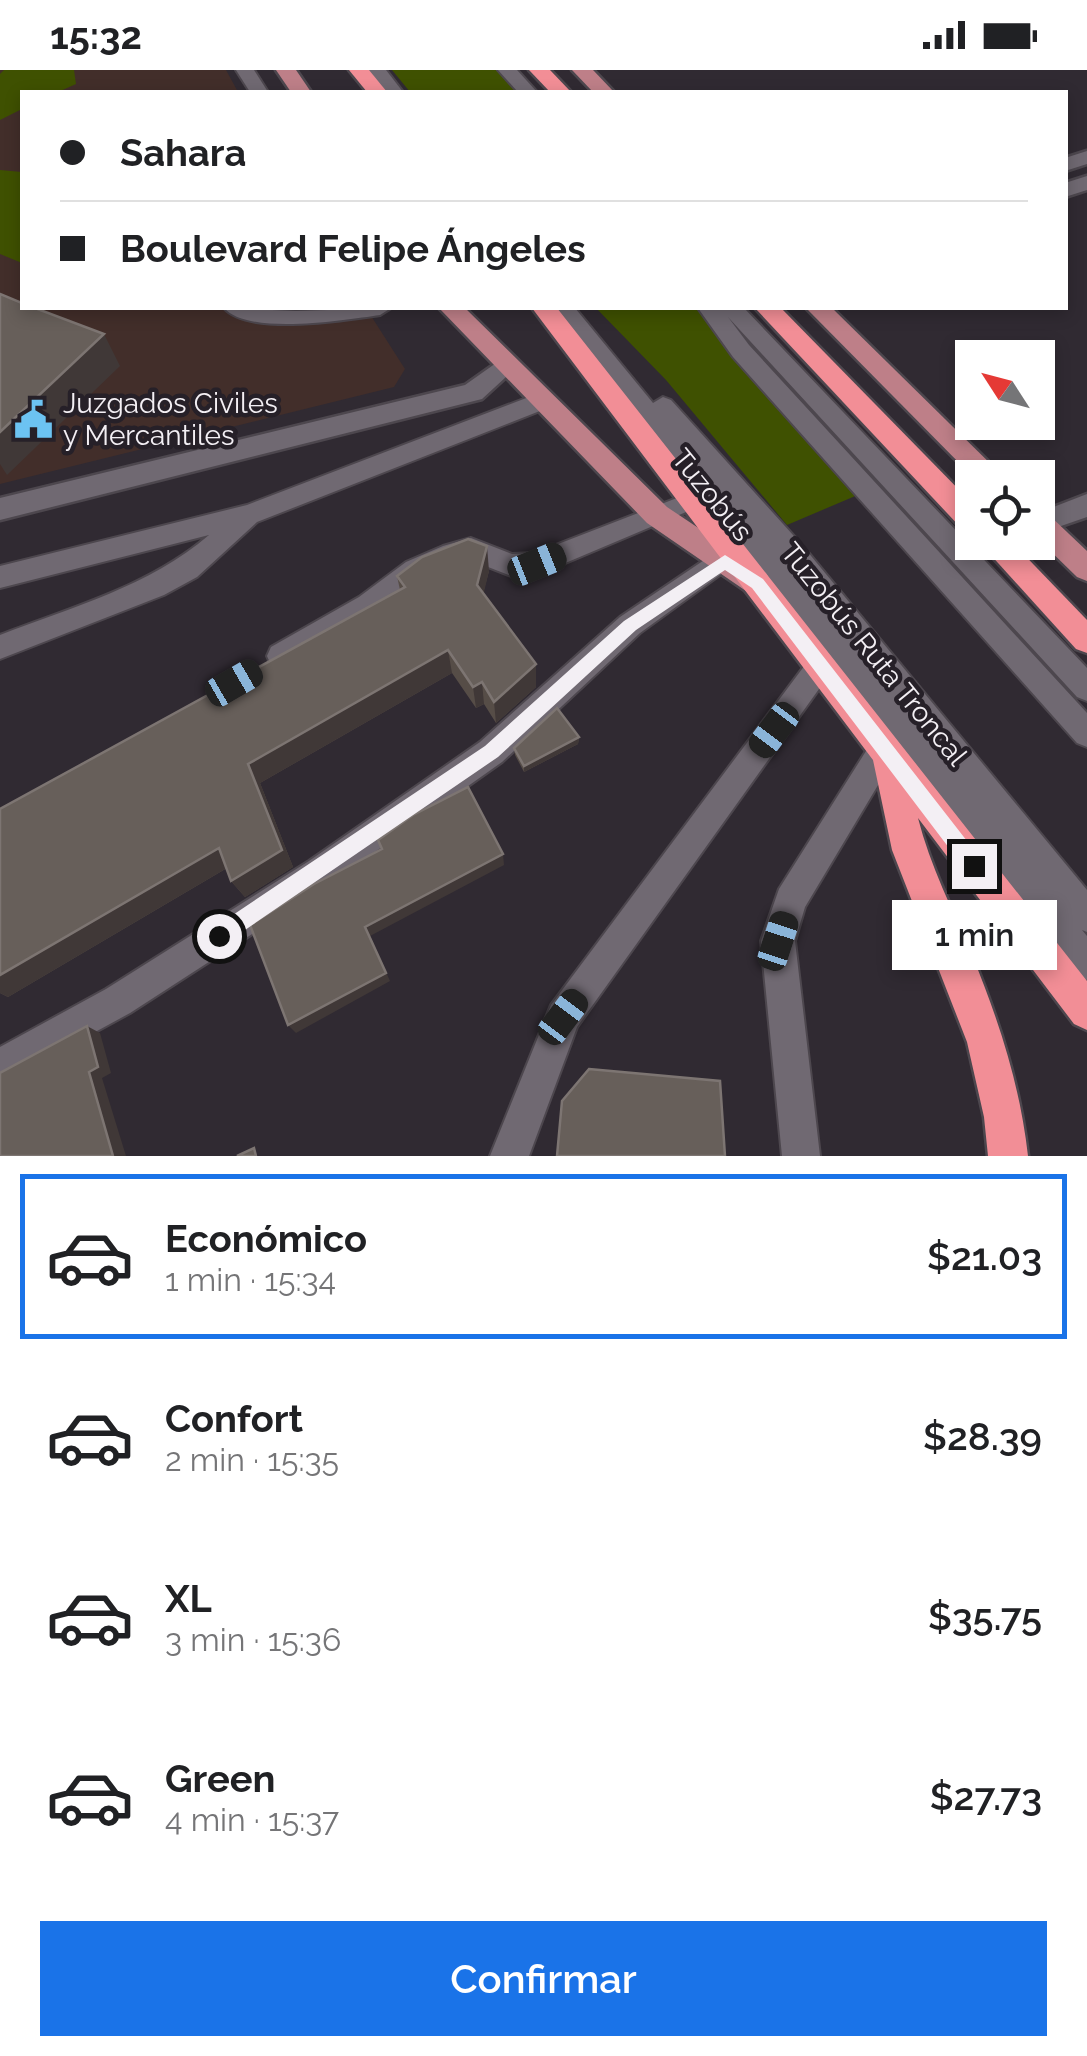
<!DOCTYPE html>
<html lang="es">
<meta charset="utf-8">
<style>
:root{--surface:#fff;--page:#f6f6f6;--text:#202124;--muted:#757577;--line:#e0e0e0;--accent:#1a73e8}
body{margin:0;font-family:Raleway,sans-serif;background:var(--page);color:var(--text);height:100vh;display:flex;flex-direction:column;font-size:38px;white-space:nowrap}
*{box-sizing:border-box;margin:0}
p{font-size:32px;color:var(--muted)}
.icon{flex:none;width:55px;height:55px;fill:none;stroke:currentColor;stroke-width:2;stroke-linecap:round;stroke-linejoin:round}
.map{position:relative;height:1086px;overflow:hidden}
.drawer{display:flex;flex-direction:column;background:var(--surface);flex:1}
.drawer>*{flex:none}
.banner{position:absolute;left:20px;top:20px;width:1048px;height:220px;border-radius:0px;box-shadow:0 5px 15px #0003;display:grid;align-content:center;height:220px;padding:0 40px;background:var(--surface)}
.needle{width:65px;rotate:306deg}
.tools{position:absolute;left:955px;top:270px;display:grid;gap:20px}
.tools a{display:grid;place-items:center;width:100px;height:100px;border-radius:0px;background:var(--surface);box-shadow:0 5px 15px #0003;font-size:50px}
.end{position:absolute;width:45px;height:45px;margin:-22px;border:12px solid #f3eff4;background:#111;box-shadow:0 0 0 5px #111}
.from{border-radius:50%}
.bubble{position:absolute;height:70px;border-radius:0px;background:var(--surface);box-shadow:0 5px 15px #0003;font-size:32px;font-weight:600;line-height:70px;text-align:center}
.car{position:absolute;width:30px;height:60px;margin:-30px -15px;border-radius:12px;box-shadow:0 0 8px 2px #0007;background:linear-gradient(#222 24%,#8ab4d8 0 40%,#222 0 76%,#8ab4d8 0 86%,#222 0)}
.banner b{display:flex;align-items:center;gap:35px;height:95px;font-size:38px}
.banner b+b{border-top:2px solid var(--line)}
.banner i{width:25px;height:25px;background:var(--text)}
ul{padding:18px 0 0;list-style:none}
li{display:flex;align-items:center;gap:30px;height:165px;margin:0 20px 15px;padding:0 20px;border:5px solid transparent;border-radius:0px}
li div{flex:1}
li b{display:block;font-size:38px}
li em{font-style:normal;font-weight:600}
li.active{border-color:var(--accent)}
li>.icon{width:90px;height:90px;stroke-width:1.5}
.action{display:flex;gap:20px;margin-top:auto;padding:20px 40px}
.action a{flex:1;height:115px;border-radius:0px;background:var(--accent);color:#fff;font-size:40px;font-weight:600;line-height:115px;text-align:center}
.status{display:flex;justify-content:space-between;align-items:center;height:70px;padding:0 50px;background:var(--surface);direction:ltr}
.status svg{height:28px;fill:currentColor}
.map>svg:first-child{display:block}
</style>
<div class="status"><b>15:32</b><svg viewBox="0 0 49 12"><path d="M0 12V9h3v3zM5 12V6h3v6zM10 12V3h3v9zM15 12V0h3v12zM26 1h20v11H26zM47 4h2v5h-2z"/></svg></div>
<div class="map">
<svg width="1087" height="1086" viewBox="0 0 1087 1086">
<rect width="100%" height="100%" fill="#302a32"/>
<path fill="#422e2a" d="M0 0H226L238 22H22V238H366L405 299 394 317 0 414Z"/>
<g fill="#3f5101">
<path d="M4 0H74L76 14 58 22H22V39L0 50V4Z"/>
<path d="M392 0H502L524 22H410Z"/>
<path d="M0 100 22 102V193L0 184Z"/>
<path d="M596 238H701L733 281 860 424 787 455 666 310Z"/>
</g>
<g fill="none" stroke-linecap="round" stroke-linejoin="round">
<defs>
<g id="lane">
<path d="M236 0H254L268 22H250Z"/>
<path d="M368 0H386L403 22H385Z"/>
<path d="M498 0H517L537 22H518Z"/>
<path d="M224 238 296 241 391 238 380 245C345 250 249 266 224 238Z"/>
<path d="M552 238H575L653 333 663 327 671 330 802 475 1087 820V862L1082 860 1087 866V910L1075 905 899 680 805 837 795 871 820 1086H782L761 871 779 819 873 670 889 668 834 598 577 957 529 1086H490L551 935 811 587 823 584 746 486 640 563 502 692 331 813 130 943 0 1014V977L106 919 309 791 480 672 620 547 725 476 737 474 705 434 537 505 511 506 470 490 424 508 379 543 291 595 281 598 271 595 267 586 271 577 359 527 406 492 443 476 471 468 512 484 535 483 695 421Z"/>
<path d="M698 238H744L1087 598V631L1077 627 728 247 749 275 1087 643V677L1077 673 733 287Z"/>
<path d="M542 322 554 331 550 337 257 452 197 507 164 525 0 589V565C72 537 150 516 209 465L0 518V496L247 435Z"/>
</g>
<g id="street">
<path d="M1087 81V94L1065 101V88Z"/>
<path d="M1087 106V120L1065 127V113Z"/>
<path d="M506 286 515 289 519 295 482 329 0 450V428L465 315Z"/>
</g>
<path id="secondary" d="M1087 424V447L1038 464V443Z"/>
<g id="primary">
<path d="M276 0H296L311 22H291Z"/>
<path d="M572 0H593L614 22H593Z"/>
<path d="M439 238H465L667 437 766 503 771 512 766 521 756 524 746 521 647 453Z"/>
<path d="M806 238H832L1005 408H974Z"/>
<path d="M1038 441 1048 444 1087 481V511L1077 507 1038 469Z"/>
</g>
<g id="highway">
<path d="M349 0H369L387 22H367Z"/>
<path d="M529 0H550L571 22H550Z"/>
<path d="M532 238H557L1087 911V960L1074 954 918 748C930 796 953 840 972 885 999 951 1020 1015 1028 1086H988L984 1047 967 972 892 780 873 690Z"/>
<path d="M755 238H781L972 433V462L962 459Z"/>
<path d="M979 472H1012L1087 550V583L1076 579Z"/>
</g>
</defs>
<use href="#lane" stroke="#4d474e" stroke-width="4"/>
<use href="#street" stroke="#4d474e" stroke-width="5"/>
<use href="#secondary" stroke="#4d474e" stroke-width="5"/>
<use href="#primary" stroke="#4d474e" stroke-width="5"/>
<use href="#highway" stroke="#4d474e" stroke-width="5"/>
<use href="#lane" fill="#706972" fill-rule="evenodd"/>
<use href="#street" fill="#706972" fill-rule="evenodd"/>
<use href="#secondary" fill="#706972" fill-rule="evenodd"/>
<use href="#primary" fill="#be7f88" fill-rule="evenodd"/>
<use href="#highway" fill="#f28e96" fill-rule="evenodd"/>
</g>
<g fill="#564d47">
<path d="M489 501 483 523 536 594V617L496 653 484 634 476 638 452 603 260 713 293 797 245 827 231 811 227 798 8 927 0 923V739L400 520 397 506Z"/>
<path d="M579 667 578 674 524 702 515 685 514 678Z"/>
</g>
<g fill="#403837">
<path d="M104 264 120 296 7 405 0 394V362Z"/>
<path d="M487 476 489 501 480 539 477 515Z"/>
<path d="M448 580 452 603 260 713 293 797 245 827 231 811 248 694Z"/>
<path d="M536 594V617L496 653 494 632Z"/>
<path d="M482 612 484 634 476 638 473 617Z"/>
<path d="M579 667 578 674 524 702V696Z"/>
<path d="M219 778 232 795 8 927 0 923V905Z"/>
<path d="M503 784 504 795 370 866 390 911 296 963 288 955 365 857Z"/>
<path d="M87 956 100 963 111 1003 102 1008 126 1086H113L89 1002Z"/>
</g>
<g fill="#675f5a" stroke="#7d7572" stroke-width="2.5">
<path d="M0 224 22 233V238H35L104 264 0 362Z"/>
<path d="M468 469 487 476 477 515 536 594 494 632 482 612 473 617 448 580 248 694 282 780 231 811 219 778 0 905V739L405 517 397 506 422 487Z"/>
<path d="M557 638 579 667 524 696 514 678Z"/>
<path d="M468 717 503 784 365 857 386 903 288 955 250 855 314 814 382 779 378 770 413 745Z"/>
<path d="M87 956 98 997 89 1002 113 1086H0V1003Z"/>
<path d="M589 999 720 1011 725 1086H557L562 1031Z"/>
<path d="M254 1078 256 1086H237Z"/>
</g>
<path fill="#f3eff4" d="M725 485 763 509 981 789V803H968L752 518 725 500 636 560 498 687 226 873H212V859L485 676 624 551Z"/>
<defs>
<symbol id="civic-bare" viewBox="-9 -9 18 18"><path d="M-.6-6.5H3V-4.5H.6V-3L4-1V1h2V6H-6V1h2V-1L-.6-3ZM-1.2 2.5V6h2.4V2.5Z" fill="#6cc3f2" stroke="#262028" stroke-width="2.5" paint-order="stroke"/></symbol>
</defs>
<g fill-rule="evenodd">
<use href="#civic-bare" x="6" y="322" width="55" height="55"/>
</g>
<g text-anchor="middle" dominant-baseline="central" stroke-width="9" stroke-linejoin="round" paint-order="stroke">
<g font-size="28" fill="#f3eff4" stroke="#262028" text-anchor="start">
<text x="63" y="333">Juzgados Civiles<tspan x="63" dy="32">y Mercantiles</tspan></text>
</g>
<g font-size="28" fill="#f3eff4" stroke="#262028">
<text transform="translate(712 425) rotate(51)">Tuzobús</text>
<text transform="translate(874 584) rotate(51)">Tuzobús Ruta Troncal</text>
</g>
</g>
</svg>
<div class="tools">
<a><svg class="needle" viewBox="-14 -14 28 28"><path d="M0-13l5 13h-10z" fill="#e53935"/><path d="M0 13l5-13h-10z" fill="#757577"/></svg></a>
<a><svg class="icon" aria-label="locate" viewBox="0 0 24 24"><circle cx="12" cy="12" r="6"/><path d="M12 2v4M12 18v4M2 12h4M18 12h4"/></svg></a>
</div>
<i class="end from" style="left:219px;top:866px"></i>
<i class="end" style="left:974px;top:796px"></i>
<div class="bubble" style="left:892px;top:830px;width:165px">1 min</div>
<i class="car" style="left:537px;top:494px;rotate:68deg"></i>
<i class="car" style="left:234px;top:613px;rotate:60deg"></i>
<i class="car" style="left:774px;top:660px;rotate:217deg"></i>
<i class="car" style="left:778px;top:871px;rotate:18deg"></i>
<i class="car" style="left:563px;top:947px;rotate:37deg"></i>
<div class="banner">
<b><i class="from"></i>Sahara</b>
<b><i></i>Boulevard Felipe Ángeles</b>
</div>
</div>
<section class="drawer">
<ul>
<li class="active"><svg class="icon" aria-label="car" viewBox="0 0 24 24"><path d="M5 17H2v-5l4-1 3-4h7l3 4 3 1v5h-3M9 17h6M6 11h13"/><circle cx="7" cy="17" r="2"/><circle cx="17" cy="17" r="2"/></svg><div><b>Económico</b><p>1 min · 15:34</p></div><em>$21.03</em></li>
<li><svg class="icon" aria-label="car" viewBox="0 0 24 24"><path d="M5 17H2v-5l4-1 3-4h7l3 4 3 1v5h-3M9 17h6M6 11h13"/><circle cx="7" cy="17" r="2"/><circle cx="17" cy="17" r="2"/></svg><div><b>Confort</b><p>2 min · 15:35</p></div><em>$28.39</em></li>
<li><svg class="icon" aria-label="car" viewBox="0 0 24 24"><path d="M5 17H2v-5l4-1 3-4h7l3 4 3 1v5h-3M9 17h6M6 11h13"/><circle cx="7" cy="17" r="2"/><circle cx="17" cy="17" r="2"/></svg><div><b>XL</b><p>3 min · 15:36</p></div><em>$35.75</em></li>
<li><svg class="icon" aria-label="car" viewBox="0 0 24 24"><path d="M5 17H2v-5l4-1 3-4h7l3 4 3 1v5h-3M9 17h6M6 11h13"/><circle cx="7" cy="17" r="2"/><circle cx="17" cy="17" r="2"/></svg><div><b>Green</b><p>4 min · 15:37</p></div><em>$27.73</em></li>
</ul>
<div class="action"><a>Confirmar</a></div>
</section>
